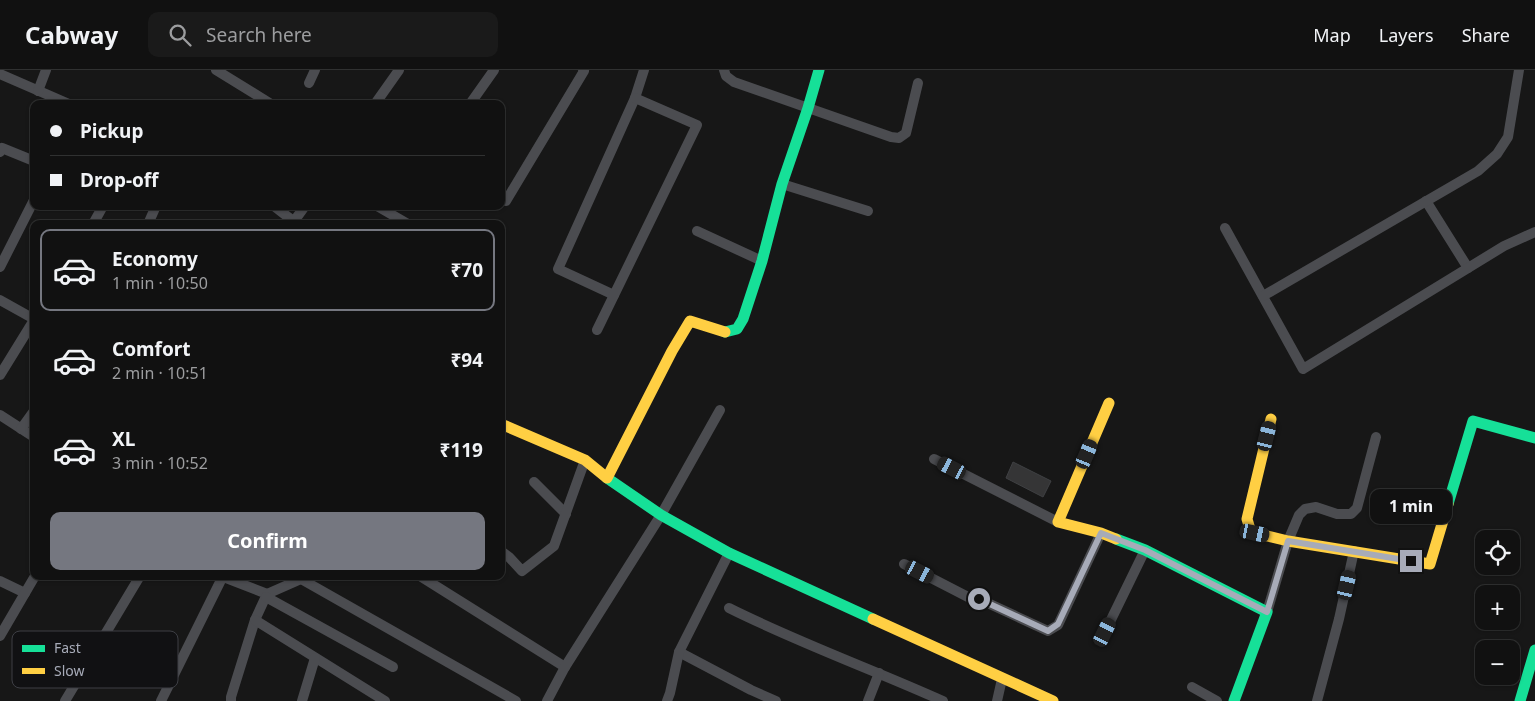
<!DOCTYPE html>
<meta charset="utf-8">
<style>
:root{--surface:#111;--page:#1a1a1a;--text:#f1f3f6;--muted:#9c9d9f;--line:#303131;--accent:#757780}
body{margin:0;font-family:"Noto Sans",sans-serif;background:var(--page);color:var(--text);height:100vh;display:flex;flex-direction:column;font-size:19px;white-space:nowrap}
*{box-sizing:border-box;margin:0}
p{font-size:16px;color:var(--muted)}
.icon{flex:none;width:28px;height:28px;fill:none;stroke:currentColor;stroke-width:2;stroke-linecap:round;stroke-linejoin:round}
.map{position:relative;flex:1;overflow:hidden}
.panel{position:absolute;left:30px;top:150px;width:475px;height:360px;display:flex;flex-direction:column;background:var(--surface);border-radius:10px;box-shadow:0 1px 4px #0004,0 0 0 1px var(--line)}
.panel>*{flex:none}
.hud{position:absolute;left:30px;top:30px;width:475px;height:110px;border-radius:10px;box-shadow:0 1px 4px #0004,0 0 0 1px var(--line);display:grid;align-content:center;height:110px;padding:0 20px;background:var(--surface)}
.fabs{position:absolute;left:1475px;top:460px;display:grid;gap:10px}
.fabs a{display:grid;place-items:center;width:45px;height:45px;border-radius:10px;background:var(--surface);box-shadow:0 1px 4px #0004,0 0 0 1px var(--line);font-size:25px}
.end{position:absolute;width:22px;height:22px;margin:-11px;border:6px solid #a7abb8;background:#111;box-shadow:0 0 0 2px #111}
.from{border-radius:50%}
.bubble{position:absolute;height:35px;border-radius:10px;background:var(--surface);box-shadow:0 1px 4px #0004,0 0 0 1px var(--line);font-size:16px;font-weight:700;line-height:35px;text-align:center}
.car{position:absolute;width:15px;height:30px;margin:-15px -8px;border-radius:6px;box-shadow:0 0 4px 1px #0007;background:linear-gradient(#222 24%,#8ab4d8 0 40%,#222 0 76%,#8ab4d8 0 86%,#222 0)}
.hud b{display:flex;align-items:center;gap:18px;height:48px;font-size:19px}
.hud b+b{border-top:1px solid var(--line)}
.hud i{width:12px;height:12px;background:var(--text)}
ul{padding:9px 0 0;list-style:none}
li{display:flex;align-items:center;gap:15px;height:82px;margin:0 10px 8px;padding:0 10px;border:2px solid transparent;border-radius:10px}
li div{flex:1}
li b{display:block;font-size:19px}
li em{font-style:normal;font-weight:700}
li.selected{border-color:var(--accent)}
li>.icon{width:45px;height:45px;stroke-width:1.5}
.cta{display:flex;gap:10px;margin-top:auto;padding:10px 20px}
.cta a{flex:1;height:58px;border-radius:10px;background:var(--accent);color:#fff;font-size:20px;font-weight:700;line-height:58px;text-align:center}
header{display:flex;align-items:center;gap:30px;box-sizing:border-box;height:70px;padding:0 25px;background:var(--surface);border-bottom:1px solid var(--line)}
header strong{font-size:24px}
nav{display:flex;gap:28px;margin-inline-start:auto;font-size:18px}
.search{width:350px;height:45px;background:var(--page);display:flex;align-items:center;gap:12px;box-sizing:border-box;padding:0 18px;border-radius:10px;color:var(--muted);font-size:19px}
.map>svg:first-child{display:block}
</style>
<header>
<strong>Cabway</strong>
<div class="search"><svg class="icon" aria-label="search" viewBox="0 0 24 24"><circle cx="10" cy="10" r="6"/><path d="M15 15l6 6"/></svg>Search here</div>
<nav><a>Map</a><a>Layers</a><a>Share</a></nav>
</header>
<div class="map">
<svg width="1535" height="631" viewBox="0 0 1535 631">
<rect width="100%" height="100%" fill="#171717"/>
<path fill="#353536" stroke="#3f4043" d="M1013 392 1051 411 1043 427 1006 408Z"/>
<g fill="none" stroke-linecap="round" stroke-linejoin="round">
<g stroke="#4b4c50" stroke-width="10">
<path d="M216 0 271 34"/>
<path d="M724 0 726 6 734 12 891 67 899 68 906 63 918 13"/>
<path d="M0 4 69 34"/>
<path d="M309 13 315 0"/>
<path d="M38 21 46 0"/>
<path d="M375 34 399 0"/>
<path d="M470 34 494 0"/>
<path d="M0 82 2 78 34 91"/>
<path d="M782 114 868 141"/>
<path d="M501 128 506 131 584 1 583 0"/>
<path d="M1426 131 1468 198"/>
<path d="M274 136 297 154"/>
<path d="M377 136 408 154"/>
<path d="M93 154 103 136"/>
<path d="M148 154 156 136"/>
<path d="M292 154 305 136"/>
<path d="M1225 158 1303 299 1504 176 1535 162"/>
<path d="M697 161 762 191"/>
<path d="M0 197 34 130"/>
<path d="M614 225 558 199 635 28 644 0"/>
<path d="M1263 226 1478 101 1497 84 1508 67 1519 0"/>
<path d="M0 230 34 249"/>
<path d="M597 260 697 55 635 28"/>
<path d="M0 305 34 250"/>
<path d="M0 345 34 367"/>
<path d="M21 359 34 341"/>
<path d="M934 389 1058 452"/>
<path d="M534 412 566 444"/>
<path d="M501 481 509 487 522 501 554 476 585 390"/>
<path d="M904 494 968 527 979 529 1048 561 1058 555 1101 463"/>
<path d="M221 506 267 524 255 550 231 627V631"/>
<path d="M420 506 565 597"/>
<path d="M301 509 516 631"/>
<path d="M0 511 25 523"/>
<path d="M267 524 301 509 303 506"/>
<path d="M266 527 393 597"/>
<path d="M729 538C799 573 872 599 943 631"/>
<path d="M1267 542 1288 471 1299 445 1305 439 1316 437 1337 444H1351L1357 438 1376 367"/>
<path d="M255 550 385 631"/>
<path d="M1105 562 1145 480"/>
<path d="M0 566 35 506"/>
<path d="M679 582 751 620 776 631"/>
<path d="M1192 617 1217 631"/>
<path d="M65 631 140 506"/>
<path d="M161 631 223 506"/>
<path d="M302 631 315 588"/>
<path d="M547 631 565 597 661 445 720 340"/>
<path d="M667 631 670 623 679 582 729 483"/>
<path d="M868 631 879 603"/>
<path d="M997 631 1002 609"/>
<path d="M1317 631 1339 549 1354 481"/>
</g>
<g stroke="#16e098" stroke-width="11">
<path d="M725 262 737 259 743 249 762 191 782 114 808 38 819 0"/>
<path d="M607 408 661 445 729 483 873 549"/>
<path d="M1448 434 1473 351 1535 368"/>
<path d="M1116 469 1145 480 1267 542 1234 631"/>
<path d="M1520 631 1535 580"/>
</g>
<g stroke="#ffcf43" stroke-width="11">
<path d="M1109 333 1058 452 1101 463 1116 469"/>
<path d="M1271 349 1247 449 1250 459 1255 463 1288 471 1430 494 1448 434"/>
<path d="M501 354 585 390 607 408 672 281 690 251 725 262"/>
<path d="M873 549 1053 631"/>
</g>
</g>
<g fill="none" stroke-linecap="round" stroke-linejoin="round">
<path stroke="#a7abb8" stroke-width="6" d="M979 529 1048 561 1058 554 1101 463 1145 480 1267 542 1288 471 1411 491"/>
</g>
<rect x="12" y="561" width="166" height="57" rx="8" fill="#111113" stroke="#3e3f45" stroke-width="1"/>
<rect x="22" y="575" width="23" height="7" fill="#16e098"/>
<rect x="22" y="598" width="23" height="6" fill="#ffcf43"/>
<g font-size="14" fill="#a7abb8">
<text x="54" y="583">Fast</text>
<text x="54" y="606">Slow</text>
</g>
</svg>
<div class="fabs">
<a><svg class="icon" aria-label="locate" viewBox="0 0 24 24"><circle cx="12" cy="12" r="6"/><path d="M12 2v4M12 18v4M2 12h4M18 12h4"/></svg></a>
<a>+</a>
<a>−</a>
</div>
<i class="end from" style="left:979px;top:529px"></i>
<i class="end" style="left:1411px;top:491px"></i>
<div class="bubble" style="left:1370px;top:419px;width:82px">1 min</div>
<i class="car" style="left:1267px;top:366px;rotate:14deg"></i>
<i class="car" style="left:1087px;top:384px;rotate:23deg"></i>
<i class="car" style="left:952px;top:398px;rotate:297deg"></i>
<i class="car" style="left:1255px;top:463px;rotate:102deg"></i>
<i class="car" style="left:920px;top:502px;rotate:117deg"></i>
<i class="car" style="left:1347px;top:515px;rotate:13deg"></i>
<i class="car" style="left:1105px;top:562px;rotate:26deg"></i>
<div class="hud">
<b><i class="from"></i>Pickup</b>
<b><i></i>Drop-off</b>
</div>
<section class="panel">
<ul>
<li class="selected"><svg class="icon" aria-label="car" viewBox="0 0 24 24"><path d="M5 17H2v-5l4-1 3-4h7l3 4 3 1v5h-3M9 17h6M6 11h13"/><circle cx="7" cy="17" r="2"/><circle cx="17" cy="17" r="2"/></svg><div><b>Economy</b><p>1 min · 10:50</p></div><em>₹70</em></li>
<li><svg class="icon" aria-label="car" viewBox="0 0 24 24"><path d="M5 17H2v-5l4-1 3-4h7l3 4 3 1v5h-3M9 17h6M6 11h13"/><circle cx="7" cy="17" r="2"/><circle cx="17" cy="17" r="2"/></svg><div><b>Comfort</b><p>2 min · 10:51</p></div><em>₹94</em></li>
<li><svg class="icon" aria-label="car" viewBox="0 0 24 24"><path d="M5 17H2v-5l4-1 3-4h7l3 4 3 1v5h-3M9 17h6M6 11h13"/><circle cx="7" cy="17" r="2"/><circle cx="17" cy="17" r="2"/></svg><div><b>XL</b><p>3 min · 10:52</p></div><em>₹119</em></li>
</ul>
<div class="cta"><a>Confirm</a></div>
</section>
</div>
